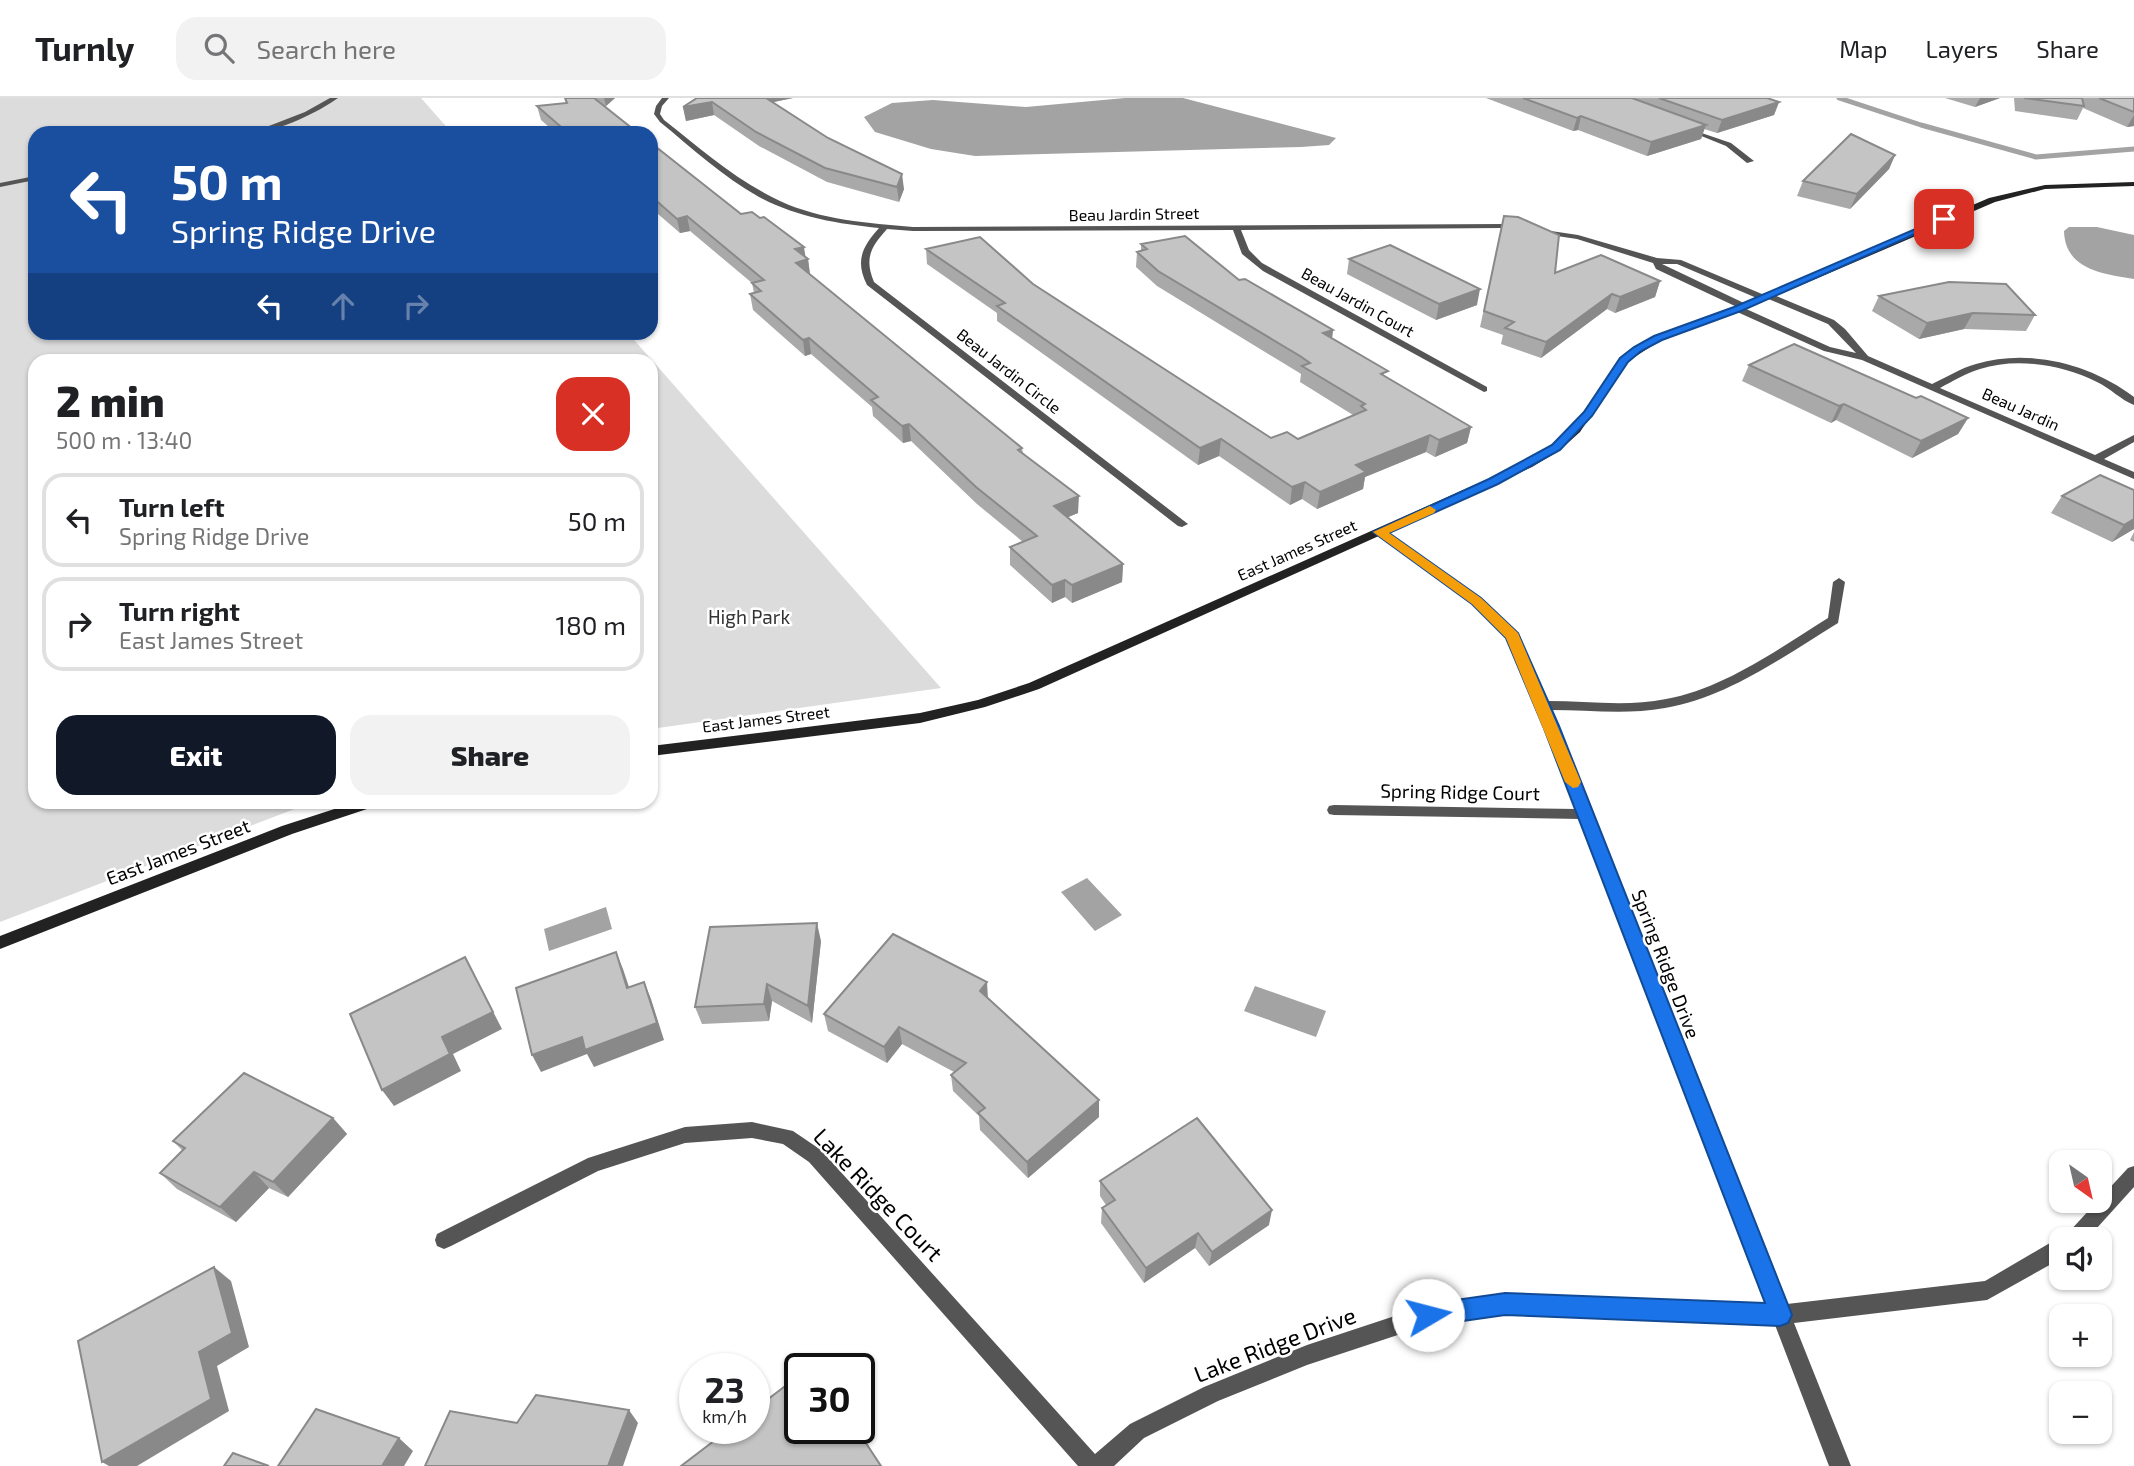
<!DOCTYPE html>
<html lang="en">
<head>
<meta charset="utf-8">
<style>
	body { margin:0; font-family:"Exo 2",sans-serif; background:#f2f2f2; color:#202124; height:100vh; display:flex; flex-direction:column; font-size:26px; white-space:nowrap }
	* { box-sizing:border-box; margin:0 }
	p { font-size:23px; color:#757577 }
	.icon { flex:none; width:38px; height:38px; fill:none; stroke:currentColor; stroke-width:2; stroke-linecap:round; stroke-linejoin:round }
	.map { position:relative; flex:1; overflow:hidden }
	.details { position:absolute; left:28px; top:256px; width:630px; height:455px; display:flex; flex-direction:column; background:#fff; border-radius:21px; box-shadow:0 2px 5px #0004 }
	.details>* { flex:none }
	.top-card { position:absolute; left:28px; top:28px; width:630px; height:214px; border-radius:21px; box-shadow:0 2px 5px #0004; background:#1a4fa0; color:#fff; overflow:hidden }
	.needle { width:46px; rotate:146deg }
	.tools { position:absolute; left:2049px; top:1052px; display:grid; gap:14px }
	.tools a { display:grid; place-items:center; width:63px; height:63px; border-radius:14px; background:#fff; box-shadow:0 2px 5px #0004; font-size:35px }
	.speed { position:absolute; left:679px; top:1255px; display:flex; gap:14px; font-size:35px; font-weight:700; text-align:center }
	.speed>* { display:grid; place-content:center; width:91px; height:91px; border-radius:50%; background:#fff; box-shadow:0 2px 5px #0004; line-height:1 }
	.speed small { font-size:18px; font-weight:400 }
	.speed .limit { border:4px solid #111; border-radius:10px; background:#fff; color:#111 }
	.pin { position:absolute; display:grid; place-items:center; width:60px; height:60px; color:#fff; margin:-30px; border-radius:14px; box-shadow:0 4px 10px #0006 }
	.me { position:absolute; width:77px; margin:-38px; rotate:82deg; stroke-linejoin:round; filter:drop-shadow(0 0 5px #0008) }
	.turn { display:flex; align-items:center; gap:24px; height:147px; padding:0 28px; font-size:32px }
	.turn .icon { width:91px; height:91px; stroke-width:2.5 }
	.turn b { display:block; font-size:49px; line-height:60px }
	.lanes { display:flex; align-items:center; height:66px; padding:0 28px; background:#0003; justify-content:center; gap:35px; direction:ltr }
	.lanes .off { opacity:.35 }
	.round { display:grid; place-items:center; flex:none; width:74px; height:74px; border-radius:21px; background:#f2f2f2 }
	.summary { display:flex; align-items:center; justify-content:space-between; height:119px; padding:0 28px }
	h1 { font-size:42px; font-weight:800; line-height:52px }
	.button { display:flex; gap:14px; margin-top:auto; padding:14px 28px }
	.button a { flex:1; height:80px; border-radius:21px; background:#111827; color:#fff; font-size:28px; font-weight:800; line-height:80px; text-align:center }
	.button a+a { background:#f2f2f2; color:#202124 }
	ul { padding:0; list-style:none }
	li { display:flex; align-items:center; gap:21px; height:94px; margin:0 14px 10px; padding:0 14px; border:4px solid #e0e0e0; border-radius:21px }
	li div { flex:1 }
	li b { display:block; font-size:26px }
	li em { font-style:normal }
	header { display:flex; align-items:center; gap:42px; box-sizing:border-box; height:98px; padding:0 35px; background:#fff; border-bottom:2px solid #e0e0e0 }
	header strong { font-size:33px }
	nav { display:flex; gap:38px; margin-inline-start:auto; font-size:24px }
	.search { width:490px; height:63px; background:#f2f2f2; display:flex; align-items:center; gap:18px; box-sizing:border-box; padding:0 24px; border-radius:21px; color:#757577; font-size:26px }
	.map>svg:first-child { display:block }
	.green { fill:#dcdcdc }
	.water { fill:#a3a3a3 }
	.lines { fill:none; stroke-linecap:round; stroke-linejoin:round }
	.stream { stroke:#a3a3a3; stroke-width:5 }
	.street { fill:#555; fill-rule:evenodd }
	.secondary { fill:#222; fill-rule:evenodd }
	.wall { fill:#a9a9a9 }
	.shaded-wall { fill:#898989 }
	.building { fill:#c4c4c4; stroke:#898989; stroke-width:2 }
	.route { fill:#1a73e8; stroke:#114b97; stroke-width:2 }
	.slow { fill:#f59e0b }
	.labels { text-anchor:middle; stroke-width:5; stroke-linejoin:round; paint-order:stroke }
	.far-street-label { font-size:16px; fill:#000; stroke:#fff }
	.park-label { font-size:19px; fill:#333; stroke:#fff }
	.street-label { font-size:19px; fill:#000; stroke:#fff }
	.near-street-label { font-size:23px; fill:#000; stroke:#fff }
</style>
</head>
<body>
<header>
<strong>Turnly</strong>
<div class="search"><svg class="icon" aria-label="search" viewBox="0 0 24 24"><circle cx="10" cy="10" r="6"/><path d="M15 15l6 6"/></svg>Search here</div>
<nav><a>Map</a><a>Layers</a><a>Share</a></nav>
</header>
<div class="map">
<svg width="2134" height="1368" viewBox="0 0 2134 1368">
	<rect width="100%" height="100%" fill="#fff"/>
	<polygon class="green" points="0,0 421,0 452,35 35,35 35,234 628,235 941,590 651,631 651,262 35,262 35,704 313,704 0,824"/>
	<g class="water">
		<polygon points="1125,0 1183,0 1336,40 1329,47 1301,49 975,58 931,51 875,34 864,19 892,5 933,2 1026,9"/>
		<path d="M 2069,129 L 2097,129 L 2134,137 L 2134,181 C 2102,176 2065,171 2064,133 Z"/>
		<polygon points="1087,780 1122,817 1095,833 1061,794"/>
		<polygon points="606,809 612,831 549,853 544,831"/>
		<polygon points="1255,888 1326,913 1316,939 1244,913"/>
	</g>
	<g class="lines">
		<polyline class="stream" points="1839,0 1921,27 2036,59 2134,51"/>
		<g class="street">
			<path d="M 330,0 L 338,0 C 319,14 275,35 251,35 L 305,14 Z"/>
			<path d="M 662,0 L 669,0 L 662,8 L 660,16 L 664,22 C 701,51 737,83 780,103 C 821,122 868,125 913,129 L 1503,126 L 1578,137 L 1657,160 L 1681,162 L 1762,196 L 1769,195 L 1834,222 L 1845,231 L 1868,258 L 1932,286 C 1947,279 1961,270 1976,266 C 2029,250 2091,266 2134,299 L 2134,307 C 2121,302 2110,290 2097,284 C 2063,267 2017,259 1980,271 C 1966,275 1953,283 1940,290 L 2095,357 L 2134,337 L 2134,344 L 2104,361 L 2134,374 L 2134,381 L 1862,262 L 1824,253 L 1735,213 L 1734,211 L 1737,209 L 1656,171 L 1653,165 L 1577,141 L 1503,130 L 1241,132 L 1249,152 L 1262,165 L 1487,289 L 1487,293 L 1484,294 L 1263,173 L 1242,156 L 1233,132 L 913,133 L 887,131 C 871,149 864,160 874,184 L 1188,426 L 1182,429 L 1178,428 L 867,187 C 855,163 862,149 879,130 C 838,126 796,119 759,99 C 723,79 692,50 660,24 L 654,16 L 656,8 ZM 1662,166 L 1677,166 L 1759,201 L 1766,200 L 1828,226 L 1856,255 L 1830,249 L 1744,210 L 1747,208 L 1746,206 Z"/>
			<polygon points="1684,29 1731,45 1754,63 1747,65 1726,48 1684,31"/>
			<polygon points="35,78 35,82 0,89 0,85"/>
			<path d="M 1380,431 L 1481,500 L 1517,535 L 1548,603 C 1587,603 1627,609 1666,601 C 1725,590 1778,551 1828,520 L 1833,484 L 1839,480 L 1845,484 L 1838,525 C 1784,558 1729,599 1665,610 C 1627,617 1589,612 1551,612 L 1787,1206 L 1985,1183 L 2055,1142 L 2062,1140 L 2065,1141 L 2062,1141 L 2062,1160 L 1987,1202 L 1794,1225 L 1851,1368 L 1829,1368 L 1775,1227 L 1505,1216 L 1428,1227 L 1307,1267 L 1218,1303 L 1144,1340 L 1114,1368 L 1078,1368 L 809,1064 L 783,1046 L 752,1040 L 685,1045 L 598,1073 L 451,1148 L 444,1151 L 437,1148 L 435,1142 L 437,1136 L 588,1060 L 685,1029 L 752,1024 L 793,1033 L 821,1052 L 1095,1356 L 1130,1326 L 1204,1289 L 1307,1247 L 1428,1207 L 1505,1196 L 1767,1207 L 1580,721 L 1334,717 L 1329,716 L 1327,712 L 1329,708 L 1334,707 L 1576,711 L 1529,587 L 1508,540 L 1473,506 L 1376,436 L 1374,434 Z"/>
			<polygon points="2134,1068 2134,1089 2087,1141 2066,1141 2068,1135 2128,1070"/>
		</g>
		<g class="secondary">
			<polygon points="2134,84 2134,88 2045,91 1995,104 1741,213 1661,242 1627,264 1580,334 1560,352 1532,369 1039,591 985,609 920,625 651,658 651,648 920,615 978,602 1029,585 1524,365 1552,348 1572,330 1621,260 1655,238 1735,209 1989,100 2045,87"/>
			<polygon points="356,704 378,704 376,708 292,736 0,851 0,838 282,728"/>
		</g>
	</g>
	<g class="wall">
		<polygon points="565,0 615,0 606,8 604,8 638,35 556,35 541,22 537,8 566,5"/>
		<polygon points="697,0 793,0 773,4 904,91 899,104 827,84 759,48 714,17 686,23 683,9"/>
		<polygon points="1486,0 1767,0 1779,4 1774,17 1717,35 1704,31 1701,41 1647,58 1578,32 1573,33"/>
		<polygon points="1945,0 2000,0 1975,9"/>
		<polygon points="2014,0 2134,0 2134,28 2127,29 2083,10 2077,22 2015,13"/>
		<polygon points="651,45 741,116 808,161 810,176 1022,350 1023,355 1078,415 1068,419 1123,466 1122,484 1072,505 1065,499 1052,505 1010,467 1010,449 1023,444 977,406 911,343 903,345 873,318 872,309 811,256 805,258 753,212 750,196 754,195 752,185 690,133 680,135 651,110"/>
		<polygon points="1895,57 1889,71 1850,111 1797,98 1803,83"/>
		<polygon points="1504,118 1555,175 1660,183 1655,199 1615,215 1607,211 1541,260 1501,246 1503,237 1480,229"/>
		<polygon points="1141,146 1239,182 1333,232 1332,240 1387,279 1471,329 1467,345 1435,359 1426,354 1365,379 1363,391 1317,411 1302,401 1290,407 1219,358 1198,367 997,223 997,215 927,166 926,151 1033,186 1271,340 1298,341 1353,317 1300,284 1301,276 1298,274 1157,188 1136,169 1137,154 1141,153"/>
		<polygon points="1349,161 1477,207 1436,222 1347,176"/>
		<polygon points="1879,198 2035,217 2026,233 1964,231 1919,241 1872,213"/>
		<polygon points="1749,267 1916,300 1968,320 1958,336 1912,360 1836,322 1831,325 1742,283"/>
		<polygon points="2134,392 2134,431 2112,444 2051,415 2062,398"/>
		<polygon points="2134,434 2134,444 2130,442"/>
		<polygon points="821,843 812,925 772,903 769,923 702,926 695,909"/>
		<polygon points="988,901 1099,1019 1028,1080 980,1032 979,1018 953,993 951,977 954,974 902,946 887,965 828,933 824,916"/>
		<polygon points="333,1020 347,1036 288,1099 269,1090 236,1124 177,1091 160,1075 183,1053 173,1043"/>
		<polygon points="1100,1083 1269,1127 1209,1168 1195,1150 1144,1185 1101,1125 1102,1110 1106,1107 1100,1098"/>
	</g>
	<g class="shaded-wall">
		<polygon points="604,0 615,0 606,8"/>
		<polygon points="758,0 793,0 759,7"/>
		<polygon points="1980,0 2000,0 1975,9"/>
		<polygon points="712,4 714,17 686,23 683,9"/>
		<polygon points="1779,4 1774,17 1717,35 1722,22"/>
		<polygon points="2134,17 2134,28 2127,29"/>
		<polygon points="1581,18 1578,32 1573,33 1577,20"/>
		<polygon points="1706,27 1701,41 1647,58 1651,44"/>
		<polygon points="1895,57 1889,71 1850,111 1857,96"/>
		<polygon points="902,76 904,91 899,104 897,89"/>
		<polygon points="687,118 690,133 680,135 677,121"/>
		<polygon points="804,149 806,162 808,161 810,177 799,180 795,151"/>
		<polygon points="1660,183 1655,199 1615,215 1620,199"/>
		<polygon points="1480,191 1477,207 1436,222 1439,206"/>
		<polygon points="1612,196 1607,211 1541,260 1546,244"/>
		<polygon points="1973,215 1964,231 1919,241 1927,225"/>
		<polygon points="1333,232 1331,248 1323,235"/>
		<polygon points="809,240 811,256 805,258 803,242"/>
		<polygon points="1844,306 1836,322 1831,325 1839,308"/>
		<polygon points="1968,320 1958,336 1912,360 1921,343"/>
		<polygon points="909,326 911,343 903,345 902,328"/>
		<polygon points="1471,329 1467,345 1435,359 1439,342"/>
		<polygon points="1430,337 1426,354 1365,379 1363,391 1317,411 1320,394 1356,367"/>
		<polygon points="1221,341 1219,358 1198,367 1200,350"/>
		<polygon points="1305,384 1302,401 1290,407 1292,389"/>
		<polygon points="1079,398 1078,415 1054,425 1054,408"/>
		<polygon points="2134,421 2134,431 2112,444 2124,427"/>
		<polygon points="1123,466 1122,484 1072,505 1072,487"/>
		<polygon points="1065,482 1065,499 1052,505 1052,487"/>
		<polygon points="817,825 821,843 812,925 808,908"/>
		<polygon points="616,854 623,871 635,907 627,890"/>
		<polygon points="465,859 502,931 453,956 461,973 394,1008 382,992"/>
		<polygon points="644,884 651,901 664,942 594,969 587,956 541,974 532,957 582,939"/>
		<polygon points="987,884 988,901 980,893"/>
		<polygon points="767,886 772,903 769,923 764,906"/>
		<polygon points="899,929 902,946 887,965 884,949"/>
		<polygon points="1099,1002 1099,1019 1028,1080 1027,1064"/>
		<polygon points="333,1020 347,1036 288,1099 273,1084"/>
		<polygon points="254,1074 269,1090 236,1124 220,1109"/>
		<polygon points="1272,1112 1269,1127 1209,1168 1212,1154"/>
		<polygon points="1198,1135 1195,1150 1144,1185 1146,1170"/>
		<polygon points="214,1169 231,1183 249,1249 217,1268 229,1313 137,1368 109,1368 102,1364 199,1254"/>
		<polygon points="629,1312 638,1325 623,1368 608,1368"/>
		<polygon points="399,1340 413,1353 404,1368 382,1368"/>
	</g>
	<g class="building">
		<polygon points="565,0 594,0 638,35 568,35 537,8 567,5"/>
		<polygon points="697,0 766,0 828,40 902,76 897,89 825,70 756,34 712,4 683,9"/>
		<polygon points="1523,0 1632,0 1706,27 1651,44 1581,18 1577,20"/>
		<polygon points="1659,0 1767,0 1779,4 1722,22"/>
		<polygon points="2024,0 2082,0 2084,8"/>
		<polygon points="2099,0 2134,0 2134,14"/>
		<polygon points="1851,36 1895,57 1857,96 1803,83"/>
		<polygon points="651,45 741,116 752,114 760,120 764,119 804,149 795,151 808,161 796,165 1022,350 1018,352 1079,398 1054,408 1123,466 1072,487 1065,482 1052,487 1010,449 1037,438 976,389 909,326 902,328 871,302 878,299 809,240 803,242 750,196 761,193 752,185 764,182 687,118 677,121 651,98"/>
		<polygon points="1504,118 1518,119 1559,137 1555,175 1601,157 1660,183 1620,199 1612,196 1546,244 1505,230 1514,224 1484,213"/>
		<polygon points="1185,138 1239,182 1245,181 1333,232 1323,235 1388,273 1381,276 1471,329 1439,342 1430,337 1356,367 1366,374 1320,394 1305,384 1292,389 1221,341 1200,350 997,208 1005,205 926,151 980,139 1033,186 1271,340 1287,334 1298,341 1366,312 1361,308 1365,306 1302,268 1310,265 1300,258 1158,173 1137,154 1147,151 1141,146"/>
		<polygon points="1390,147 1480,191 1439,206 1349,161"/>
		<polygon points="1949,184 2006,186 2035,217 1973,215 1927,225 1879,198"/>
		<polygon points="1794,246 1916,300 1921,298 1968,320 1921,343 1844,306 1839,308 1749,267"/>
		<polygon points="2100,377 2134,392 2134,421 2124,427 2062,398"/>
		<polygon points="817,825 808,908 767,886 764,906 695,909 710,829"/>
		<polygon points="893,836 987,884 980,893 1099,1002 1027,1064 978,1015 985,1010 951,977 966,965 899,929 884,949 824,916"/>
		<polygon points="616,854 627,890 644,884 657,925 585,952 582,939 532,957 516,890"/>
		<polygon points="465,859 493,914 442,939 450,956 382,992 350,916"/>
		<polygon points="244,975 333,1020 273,1084 254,1074 220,1109 160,1075 185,1050 173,1043"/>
		<polygon points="1197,1020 1272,1112 1212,1154 1198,1135 1146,1170 1102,1110 1115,1102 1100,1083"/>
		<polygon points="214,1169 232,1235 199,1254 211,1301 102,1364 78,1243"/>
		<polygon points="797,1279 800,1282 800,1330 856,1330 881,1368 681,1368 731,1330 754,1330 754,1312"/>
		<polygon points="536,1297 629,1312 608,1368 425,1368 450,1313 517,1325"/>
		<polygon points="316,1311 399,1340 382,1368 278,1368"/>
		<polygon points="233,1355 269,1368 224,1368"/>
	</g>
	<polygon class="route" points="1941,120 1949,121 1741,213 1662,242 1641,253 1628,264 1592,318 1560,352 1498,386 1389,435 1481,500 1518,535 1559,628 1792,1217 1788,1225 1780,1228 1505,1217 1428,1228 1420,1225 1417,1217 1420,1209 1428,1206 1505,1195 1765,1205 1543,628 1506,540 1472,506 1373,434 1489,381 1552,347 1584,314 1620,260 1634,249 1654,238 1734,209"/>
	<polygon class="slow" points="1430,408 1436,412 1434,415 1389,435 1481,500 1518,535 1581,684 1578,689 1573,690 1565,684 1506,540 1472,506 1373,434"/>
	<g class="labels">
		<g class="far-street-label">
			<text transform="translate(1134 116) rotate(-1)" y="6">Beau Jardin Street</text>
			<text transform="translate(1358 204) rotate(29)" y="6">Beau Jardin Court</text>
			<text transform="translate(1009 273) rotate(38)" y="6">Beau Jardin Circle</text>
			<text transform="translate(2021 311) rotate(24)" y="6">Beau Jardin</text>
			<text transform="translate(1297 452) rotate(-24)" y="6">East James Street</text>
			<text transform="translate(766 621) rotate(-7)" y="6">East James Street</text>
		</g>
		<g class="park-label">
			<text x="749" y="526">High Park</text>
		</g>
		<g class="street-label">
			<text transform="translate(1460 694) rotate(1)" y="7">Spring Ridge Court</text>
			<text transform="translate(178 754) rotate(-21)" y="7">East James Street</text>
			<text transform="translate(1666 866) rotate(69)" y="7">Spring Ridge Drive</text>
		</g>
		<g class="near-street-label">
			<text transform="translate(878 1097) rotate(46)" y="8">Lake Ridge Court</text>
			<text transform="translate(1275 1247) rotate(-21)" y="8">Lake Ridge Drive</text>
		</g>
	</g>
</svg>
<div class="tools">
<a><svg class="needle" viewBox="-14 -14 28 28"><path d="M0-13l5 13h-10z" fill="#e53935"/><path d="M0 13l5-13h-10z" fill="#757577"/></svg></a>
<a><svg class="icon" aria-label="sound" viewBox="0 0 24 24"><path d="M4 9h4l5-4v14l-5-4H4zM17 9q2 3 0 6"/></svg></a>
<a>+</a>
<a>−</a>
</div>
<div class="speed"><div>23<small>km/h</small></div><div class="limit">30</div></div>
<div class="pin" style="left:1944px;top:121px;background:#d93025"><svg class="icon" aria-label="arrive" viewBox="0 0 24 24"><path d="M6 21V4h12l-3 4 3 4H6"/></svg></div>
<svg class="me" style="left:1428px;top:1217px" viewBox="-20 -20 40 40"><circle r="19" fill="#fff"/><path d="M0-13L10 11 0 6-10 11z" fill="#1a73e8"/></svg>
<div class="top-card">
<div class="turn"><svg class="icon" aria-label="left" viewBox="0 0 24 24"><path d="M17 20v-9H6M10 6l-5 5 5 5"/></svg><div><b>50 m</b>Spring Ridge Drive</div></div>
<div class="lanes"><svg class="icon" aria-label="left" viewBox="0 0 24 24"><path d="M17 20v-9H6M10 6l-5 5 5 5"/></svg><svg class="icon off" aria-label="ahead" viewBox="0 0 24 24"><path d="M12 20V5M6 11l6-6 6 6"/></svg><svg class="icon off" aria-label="right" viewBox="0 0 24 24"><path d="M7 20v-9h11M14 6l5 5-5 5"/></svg></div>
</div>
<section class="details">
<div class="summary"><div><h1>2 min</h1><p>500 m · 13:40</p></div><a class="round" style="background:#d93025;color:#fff"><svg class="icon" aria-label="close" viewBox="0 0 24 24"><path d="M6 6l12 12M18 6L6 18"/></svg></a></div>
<ul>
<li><svg class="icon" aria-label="left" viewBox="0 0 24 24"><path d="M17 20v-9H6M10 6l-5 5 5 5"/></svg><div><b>Turn left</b><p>Spring Ridge Drive</p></div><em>50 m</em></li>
<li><svg class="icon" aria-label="right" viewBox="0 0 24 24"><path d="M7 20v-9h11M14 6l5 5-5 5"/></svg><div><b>Turn right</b><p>East James Street</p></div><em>180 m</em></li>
</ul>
<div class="button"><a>Exit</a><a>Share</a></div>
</section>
</div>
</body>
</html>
